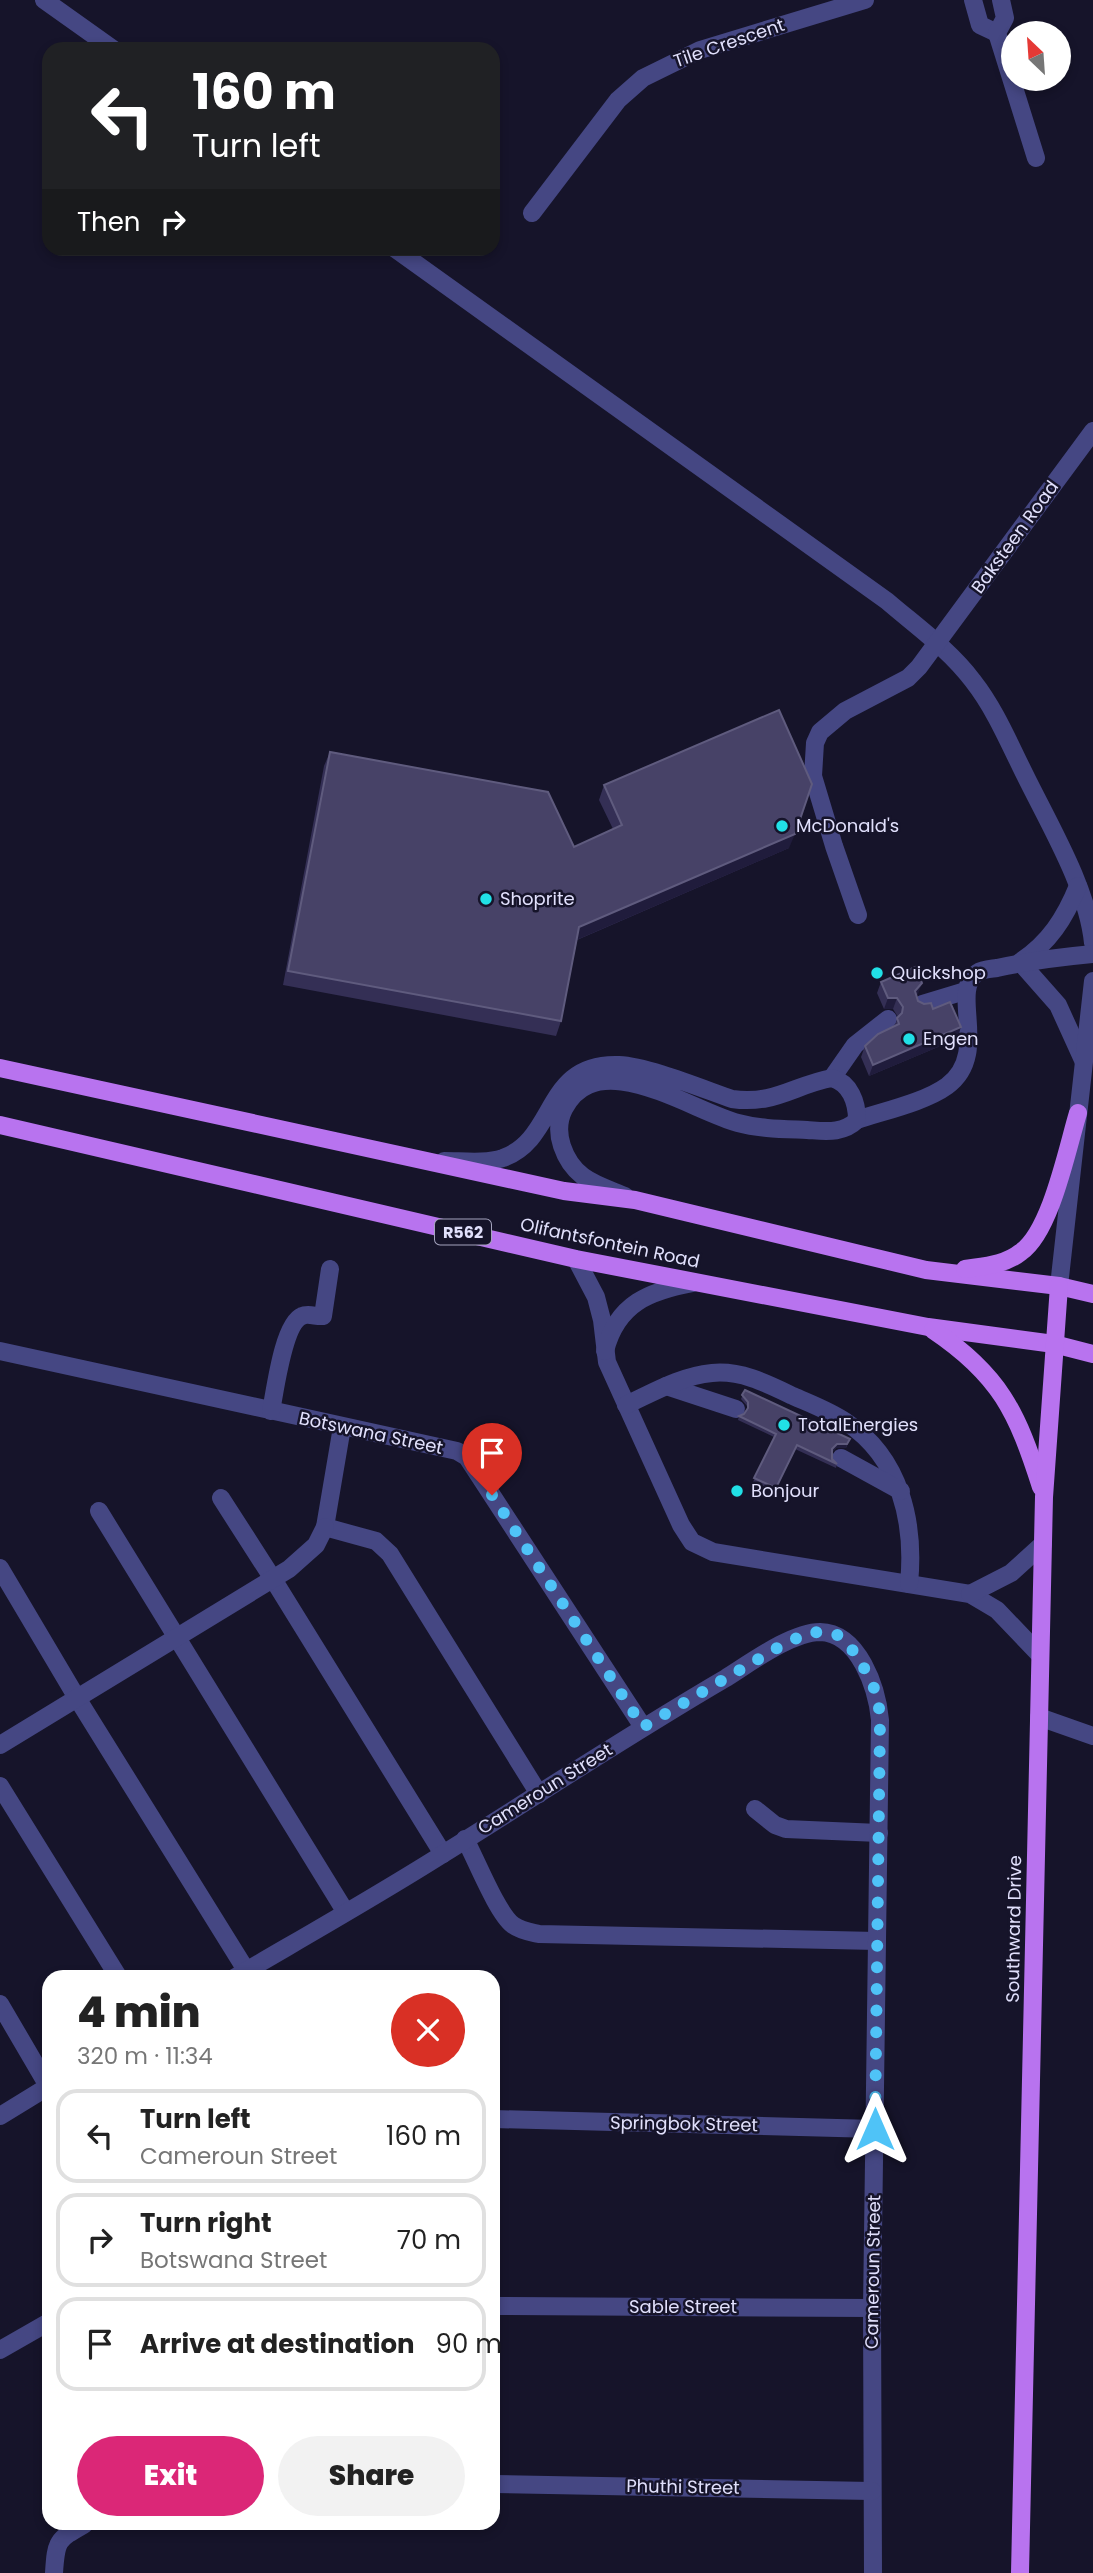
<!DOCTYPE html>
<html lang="en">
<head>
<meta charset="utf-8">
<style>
	body { margin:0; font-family:Poppins,sans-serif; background:#f2f2f2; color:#222; height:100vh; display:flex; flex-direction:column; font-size:26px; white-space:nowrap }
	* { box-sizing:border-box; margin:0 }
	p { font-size:23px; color:#767676 }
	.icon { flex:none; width:38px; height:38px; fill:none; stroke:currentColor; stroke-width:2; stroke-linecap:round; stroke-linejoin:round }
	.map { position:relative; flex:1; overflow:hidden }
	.sheet { position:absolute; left:42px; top:1970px; width:458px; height:560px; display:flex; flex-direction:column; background:#fff; border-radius:21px; box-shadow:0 4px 10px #0003 }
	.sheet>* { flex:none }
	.guide { position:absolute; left:42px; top:42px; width:458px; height:214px; border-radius:21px; box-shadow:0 4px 10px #0003; background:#202124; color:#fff; overflow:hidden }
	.needle { width:46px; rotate:335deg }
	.buttons { position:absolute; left:1001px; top:21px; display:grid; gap:14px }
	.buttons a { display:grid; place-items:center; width:70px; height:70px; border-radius:50%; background:#fff; box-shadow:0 4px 10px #0003; font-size:35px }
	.pin { position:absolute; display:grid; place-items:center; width:60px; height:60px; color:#fff; margin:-72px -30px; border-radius:50% 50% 50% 0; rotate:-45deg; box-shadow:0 0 7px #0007 }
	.pin .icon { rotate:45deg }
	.me { position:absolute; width:77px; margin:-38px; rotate:0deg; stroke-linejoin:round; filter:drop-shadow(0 0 5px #0008) }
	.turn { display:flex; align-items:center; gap:24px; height:147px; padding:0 35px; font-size:32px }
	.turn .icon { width:91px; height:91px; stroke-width:2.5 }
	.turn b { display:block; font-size:49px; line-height:60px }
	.then { display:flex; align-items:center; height:66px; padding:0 35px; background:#0003; gap:14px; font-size:26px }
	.round { display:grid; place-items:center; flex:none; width:74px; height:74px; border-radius:37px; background:#f2f2f2 }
	.head { display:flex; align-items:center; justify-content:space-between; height:119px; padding:0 35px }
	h1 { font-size:42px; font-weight:800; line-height:52px }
	.primary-button { display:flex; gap:14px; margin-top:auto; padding:14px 35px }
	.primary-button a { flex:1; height:80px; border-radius:42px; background:#db2777; color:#fff; font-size:28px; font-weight:800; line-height:80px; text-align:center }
	.primary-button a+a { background:#f2f2f2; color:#222 }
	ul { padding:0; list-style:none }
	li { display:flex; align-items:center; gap:21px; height:94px; margin:0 14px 10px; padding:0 21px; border:4px solid #e0e0e0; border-radius:21px }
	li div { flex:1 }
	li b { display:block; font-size:26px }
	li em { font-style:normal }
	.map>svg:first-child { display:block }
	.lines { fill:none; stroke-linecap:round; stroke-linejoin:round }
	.minor { stroke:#454783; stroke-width:18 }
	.major { stroke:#b873ef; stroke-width:18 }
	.wall { fill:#342f55 }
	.shaded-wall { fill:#201c3c }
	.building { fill:#474267; stroke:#5f5b7e; stroke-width:2 }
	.route { stroke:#4fc3f7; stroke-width:12; stroke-dasharray:0 21.6 }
	.poi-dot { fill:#21e0e6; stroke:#16142a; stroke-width:2.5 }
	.labels { text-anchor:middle; stroke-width:5; stroke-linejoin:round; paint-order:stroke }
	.shield { fill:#16142a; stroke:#a4a3bd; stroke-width:2 }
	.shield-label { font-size:16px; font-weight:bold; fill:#e1e0fc }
	.street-label { font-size:18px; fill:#e1e0fc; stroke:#16142a }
	.poi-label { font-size:18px; fill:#e1e0fc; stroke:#16142a; text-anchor:start }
</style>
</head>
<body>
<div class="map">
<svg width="1093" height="2573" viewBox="0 0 1093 2573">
	<rect width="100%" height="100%" fill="#16142a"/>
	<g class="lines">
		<g class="minor">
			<polyline points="44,0 113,49"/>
			<polyline points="973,0 980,25 997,33"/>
			<polyline points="1001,0 1005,18 997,33 1036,158"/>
			<polyline points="532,213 618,100 643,78 700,50 865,0"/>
			<path d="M 394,248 L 887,601 C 916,626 950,650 973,681 C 995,709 1009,743 1025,775 C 1049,824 1088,889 1093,943"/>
			<path d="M 1078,886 C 1065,918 1049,943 1020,962 L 1058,1005 L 1083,1060"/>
			<polyline points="858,915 834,846 813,776 815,743 820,732 845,711 908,678 919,667 1093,431"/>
			<polyline points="922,1004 965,991"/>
			<polyline points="832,1078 855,1045 888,1019"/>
			<path d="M 857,1120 C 884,1111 925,1102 947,1086 C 991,1054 949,991 977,973 C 983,969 990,969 997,968 C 1029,961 1061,957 1093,954"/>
			<path d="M 444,1161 C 463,1161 485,1164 503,1158 C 558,1138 543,1062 619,1065 C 647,1066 703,1089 732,1099 C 775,1105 794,1085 832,1078 C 850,1083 857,1102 857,1120 C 843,1134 825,1131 807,1130 C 784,1129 760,1129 738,1123 C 690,1110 597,1044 564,1109 C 558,1121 558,1134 562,1146 C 573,1179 596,1184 625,1196"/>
			<polyline points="576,1259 596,1297 602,1320 607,1362 681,1525 692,1542 713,1552 970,1594 997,1610 1040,1655"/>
			<polyline points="1059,1286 1093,981"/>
			<polyline points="0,1351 457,1451 467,1457 643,1727"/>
			<path d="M 605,1351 C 617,1303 650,1291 693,1283"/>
			<polyline points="666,1386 736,1409"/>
			<path d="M 626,1405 C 654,1392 681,1376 712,1373 C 741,1370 768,1384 793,1396 C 811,1404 830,1411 846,1422 C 901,1458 915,1523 909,1584"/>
			<path d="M 271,1411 C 275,1392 283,1324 302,1316 C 308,1313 317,1317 323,1316 L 330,1269"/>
			<polyline points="342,1427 325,1527 376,1541 390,1554 539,1794"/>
			<polyline points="841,1458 901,1491"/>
			<polyline points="221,1498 273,1579 443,1854"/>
			<polyline points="99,1511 345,1911"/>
			<polyline points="0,1568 77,1698 246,1970"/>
			<polyline points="970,1594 1011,1573 1043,1544"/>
			<polyline points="1039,1717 1093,1736"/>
			<polyline points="0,1745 289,1569 316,1545 325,1527"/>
			<polyline points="0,1786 119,1978"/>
			<polyline points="755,1809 775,1825 786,1829 879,1833"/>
			<path d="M 465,1839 C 476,1859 497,1913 513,1925 C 521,1931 530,1932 539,1934 L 877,1941"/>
			<path d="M 234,1978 C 304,1937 375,1897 443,1854 C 538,1795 630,1734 726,1678 C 750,1663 792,1632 820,1632 C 859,1633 877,1688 880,1720 L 872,2308 L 873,2573"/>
			<polyline points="0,2004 48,2086"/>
			<polyline points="0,2116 49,2086"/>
			<polyline points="494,2119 875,2129"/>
			<polyline points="494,2306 872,2308"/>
			<polyline points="0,2350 49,2322"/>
			<polyline points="494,2484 872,2491"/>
			<path d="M 54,2573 C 56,2540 57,2540 85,2524"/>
		</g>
		<g class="major">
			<polyline points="0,1068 564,1191 635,1200 926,1270 1059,1286 1093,1294"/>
			<polyline points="0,1125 576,1259 928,1327 1054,1344 1093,1354"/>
			<path d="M 965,1269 C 984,1266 1005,1265 1021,1252 C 1051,1231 1067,1149 1078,1113"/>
			<path d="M 933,1330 C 1000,1375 1017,1412 1041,1487"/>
			<polyline points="1020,2573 1044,1497 1059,1286"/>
		</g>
	</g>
	<g class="wall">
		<polygon points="330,752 574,847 613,829 599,800 604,785 789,848 577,940 561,1021 556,1036 283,985 324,766"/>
		<polygon points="881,982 922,983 916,995 918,1001 933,1009 957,1039 869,1076 861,1057 865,1046 894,1027 898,1017 893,1009 884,1009 877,993"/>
		<polygon points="745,1390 850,1439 846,1448 836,1448 832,1452 832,1459 837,1464 836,1468 795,1449 775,1492 753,1482 774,1437 738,1420 739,1416 744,1414 747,1410 747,1406 741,1399"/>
	</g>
	<g class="shaded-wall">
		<polygon points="795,834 789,848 574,941 579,927"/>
		<polygon points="922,983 918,994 911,1002 915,991"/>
		<polygon points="888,998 897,998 893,1009 884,1009"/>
		<polygon points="961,1027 957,1039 869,1076 873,1065"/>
		<polygon points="837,1444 847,1444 846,1448 836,1448 831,1453 832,1449"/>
	</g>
	<g class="building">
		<polygon points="779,710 812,784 795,834 579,927 561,1021 288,971 330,752 548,792 574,847 622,825 604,785"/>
		<polygon points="915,967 922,983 915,991 918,1001 924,1004 931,1003 933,1009 950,1002 961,1027 873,1065 865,1046 878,1034 899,1024 897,1018 902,1013 903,1007 897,998 888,998 881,982"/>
		<polygon points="745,1390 850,1439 847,1444 837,1444 832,1449 832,1459 837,1464 797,1445 776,1488 754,1478 776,1434 739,1416 744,1414 748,1408 748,1402 742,1395"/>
	</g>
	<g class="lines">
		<polyline class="route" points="492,1495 643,1727 777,1648 807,1633 821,1632 836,1634 847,1643 860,1660 878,1696 880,1720 875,2129"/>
	</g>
	<g class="poi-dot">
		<circle cx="782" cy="826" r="7"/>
		<circle cx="486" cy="899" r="7"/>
		<circle cx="877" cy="973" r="7"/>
		<circle cx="909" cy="1039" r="7"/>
		<circle cx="784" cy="1425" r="7"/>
		<circle cx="737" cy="1491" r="7"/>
	</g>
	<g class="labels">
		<rect class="shield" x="435" y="1219.5" width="56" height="25" rx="5"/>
		<g class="shield-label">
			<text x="463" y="1238">R562</text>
		</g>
		<g class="street-label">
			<text transform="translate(729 43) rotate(-19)" y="6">Tile Crescent</text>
			<text transform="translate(1015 537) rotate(-54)" y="6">Baksteen Road</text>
			<text transform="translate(610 1243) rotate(12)" y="6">Olifantsfontein Road</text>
			<text transform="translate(371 1433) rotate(12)" y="6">Botswana Street</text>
			<text transform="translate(545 1789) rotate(-32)" y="6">Cameroun Street</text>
			<text transform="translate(1014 1929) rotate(-89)" y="6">Southward Drive</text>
			<text transform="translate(684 2124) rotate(1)" y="6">Springbok Street</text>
			<text transform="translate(873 2272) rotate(-89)" y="6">Cameroun Street</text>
			<text x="683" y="2313">Sable Street</text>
			<text transform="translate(683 2487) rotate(1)" y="6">Phuthi Street</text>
		</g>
		<g class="poi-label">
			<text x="796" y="832">McDonald's</text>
			<text x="500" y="905">Shoprite</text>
			<text x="891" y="979">Quickshop</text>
			<text x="923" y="1045">Engen</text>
			<text x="798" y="1431">TotalEnergies</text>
			<text x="751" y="1497">Bonjour</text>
		</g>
	</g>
</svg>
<div class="buttons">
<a><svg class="needle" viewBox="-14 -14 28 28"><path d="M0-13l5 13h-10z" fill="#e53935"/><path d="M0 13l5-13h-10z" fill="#767676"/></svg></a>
</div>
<div class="pin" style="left:492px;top:1495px;background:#d93025"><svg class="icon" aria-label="arrive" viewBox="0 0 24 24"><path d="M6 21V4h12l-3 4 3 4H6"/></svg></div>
<svg class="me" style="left:875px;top:2129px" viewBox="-20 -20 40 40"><path d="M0-17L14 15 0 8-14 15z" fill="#4fc3f7" stroke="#fff" stroke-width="4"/></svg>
<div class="guide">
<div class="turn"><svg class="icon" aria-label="left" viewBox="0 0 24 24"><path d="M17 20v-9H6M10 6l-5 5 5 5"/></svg><div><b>160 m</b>Turn left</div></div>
<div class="then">Then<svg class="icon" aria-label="right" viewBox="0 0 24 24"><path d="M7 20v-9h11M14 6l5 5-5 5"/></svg></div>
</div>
<section class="sheet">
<div class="head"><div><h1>4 min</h1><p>320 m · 11:34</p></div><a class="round" style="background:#d93025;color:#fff"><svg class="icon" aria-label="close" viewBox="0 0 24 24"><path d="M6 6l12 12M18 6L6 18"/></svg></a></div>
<ul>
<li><svg class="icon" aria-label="left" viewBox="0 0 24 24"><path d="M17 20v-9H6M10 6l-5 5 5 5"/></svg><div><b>Turn left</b><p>Cameroun Street</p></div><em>160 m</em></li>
<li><svg class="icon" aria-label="right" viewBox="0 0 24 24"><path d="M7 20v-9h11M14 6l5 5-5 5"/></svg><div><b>Turn right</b><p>Botswana Street</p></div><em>70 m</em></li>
<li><svg class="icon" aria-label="arrive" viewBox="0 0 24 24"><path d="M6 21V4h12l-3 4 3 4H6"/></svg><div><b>Arrive at destination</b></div><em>90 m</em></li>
</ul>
<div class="primary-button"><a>Exit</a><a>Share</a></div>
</section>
</div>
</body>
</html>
